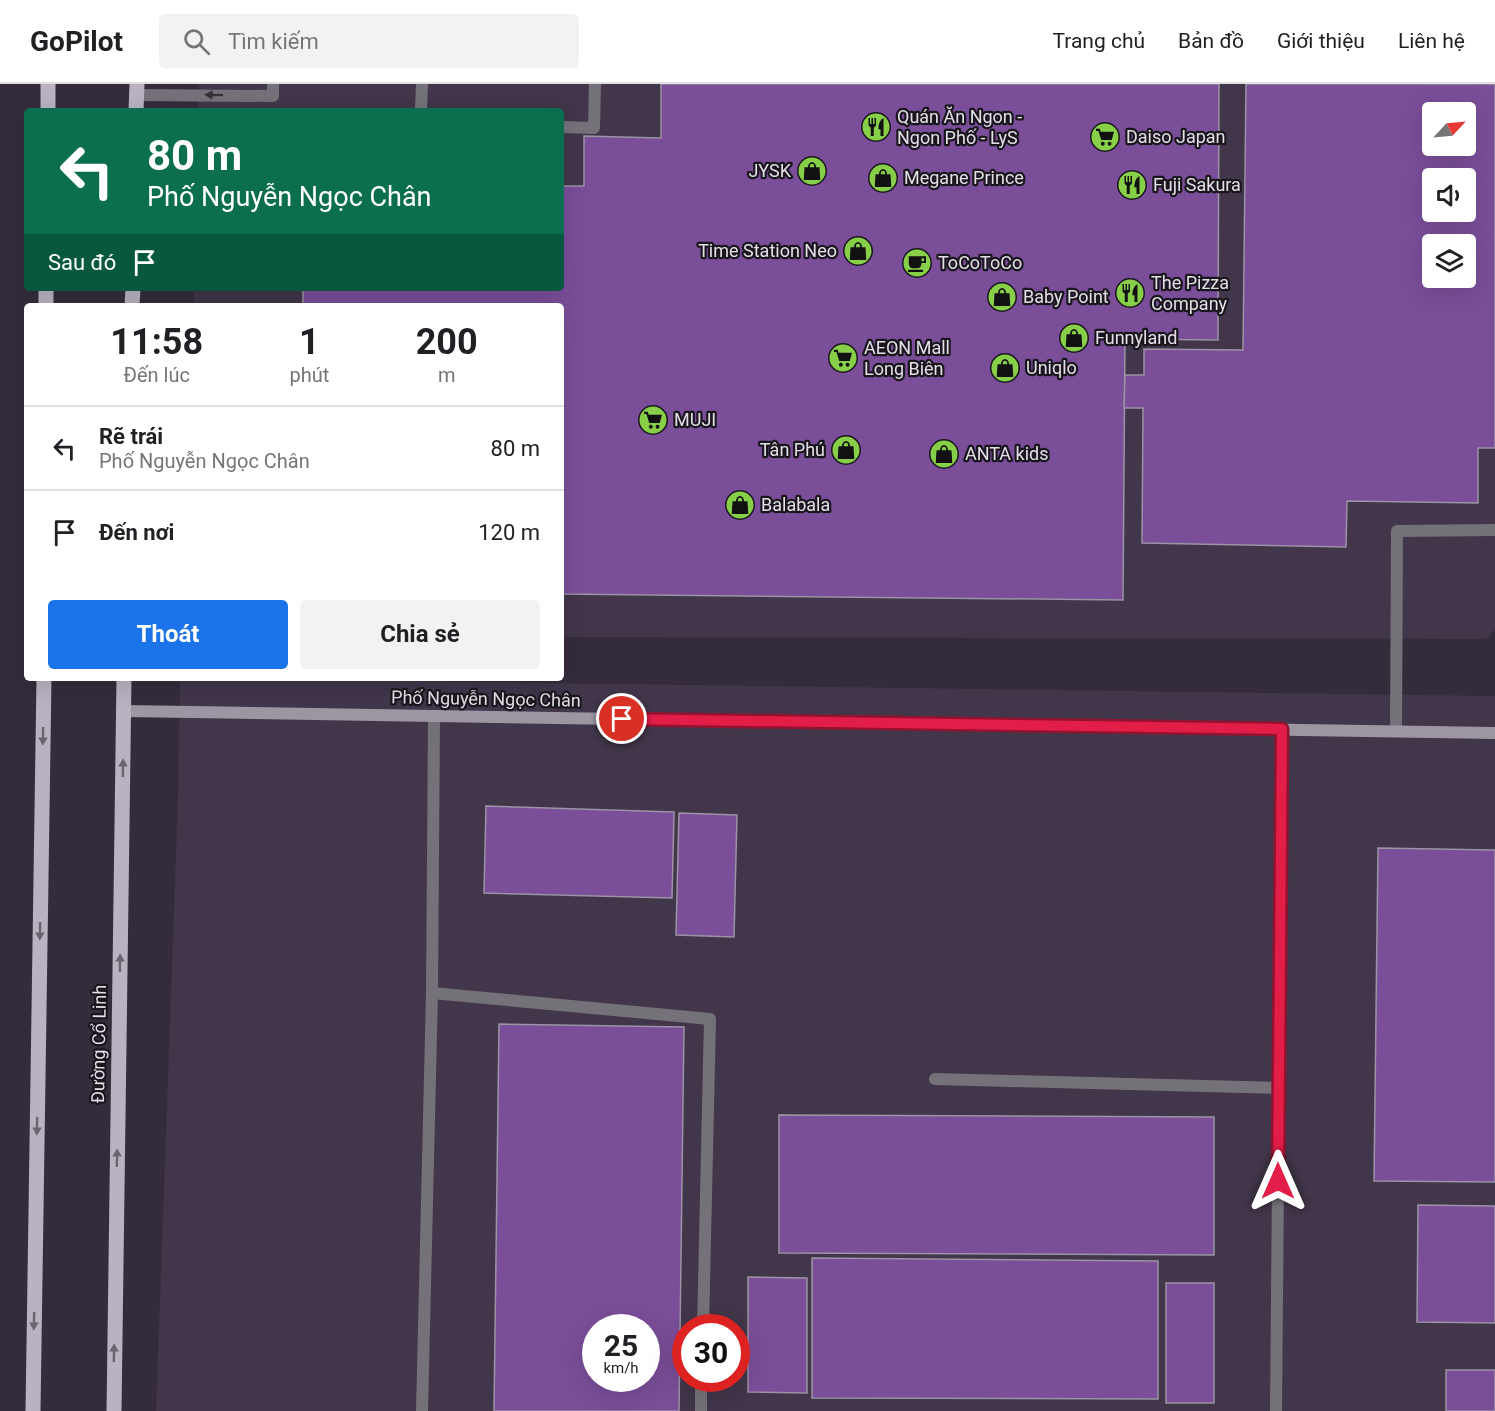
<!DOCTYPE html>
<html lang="vi">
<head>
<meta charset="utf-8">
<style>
	body { margin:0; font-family:Roboto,sans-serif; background:#f2f2f2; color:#202124; height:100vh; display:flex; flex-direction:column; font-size:22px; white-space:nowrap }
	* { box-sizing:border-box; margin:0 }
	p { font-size:20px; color:#757577 }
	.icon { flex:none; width:33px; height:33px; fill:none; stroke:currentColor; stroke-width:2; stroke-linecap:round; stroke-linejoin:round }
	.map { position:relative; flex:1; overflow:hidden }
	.side { position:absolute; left:24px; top:219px; width:540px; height:378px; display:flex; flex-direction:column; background:#fff; border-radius:6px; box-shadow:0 6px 24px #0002 }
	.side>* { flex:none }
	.banner { position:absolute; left:24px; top:24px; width:540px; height:183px; border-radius:6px; box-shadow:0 6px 24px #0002; background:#0b6e4f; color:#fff; overflow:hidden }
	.needle { width:39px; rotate:64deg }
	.controls { position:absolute; left:1422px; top:18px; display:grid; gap:12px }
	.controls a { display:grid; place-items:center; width:54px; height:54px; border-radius:6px; background:#fff; box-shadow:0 6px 24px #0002; font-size:30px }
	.speed { position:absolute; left:582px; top:1230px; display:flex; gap:12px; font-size:30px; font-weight:700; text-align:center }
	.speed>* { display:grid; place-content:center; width:78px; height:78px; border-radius:50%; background:#fff; box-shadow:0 6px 24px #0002; line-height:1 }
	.speed small { font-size:15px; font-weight:400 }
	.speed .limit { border:9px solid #d22; background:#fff; color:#111 }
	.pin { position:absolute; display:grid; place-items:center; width:51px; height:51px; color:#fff; margin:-26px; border:3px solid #fff; border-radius:50%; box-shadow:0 2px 6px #0007 }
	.me { position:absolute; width:66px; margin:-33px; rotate:0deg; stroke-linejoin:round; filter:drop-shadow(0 0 4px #0008) }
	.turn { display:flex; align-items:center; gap:21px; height:126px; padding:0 24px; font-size:27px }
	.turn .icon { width:78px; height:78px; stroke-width:2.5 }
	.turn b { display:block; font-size:42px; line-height:51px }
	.then { display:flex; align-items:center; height:57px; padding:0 24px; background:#0003; gap:12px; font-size:22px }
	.eta { display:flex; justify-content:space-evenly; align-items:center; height:102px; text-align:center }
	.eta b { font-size:36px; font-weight:700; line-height:42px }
	.button { display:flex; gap:12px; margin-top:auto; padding:12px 24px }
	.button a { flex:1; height:69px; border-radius:6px; background:#1a73e8; color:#fff; font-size:24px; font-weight:700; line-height:69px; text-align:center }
	.button a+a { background:#f2f2f2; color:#202124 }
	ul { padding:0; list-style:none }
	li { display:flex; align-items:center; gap:18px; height:84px; padding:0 24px; border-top:2px solid #e0e0e0 }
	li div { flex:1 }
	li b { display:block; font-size:22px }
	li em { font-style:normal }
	header { display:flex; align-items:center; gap:36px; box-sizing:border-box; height:84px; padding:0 30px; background:#fff; border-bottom:2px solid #e0e0e0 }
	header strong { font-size:28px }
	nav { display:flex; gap:33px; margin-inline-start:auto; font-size:21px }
	.search { width:420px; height:54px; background:#f2f2f2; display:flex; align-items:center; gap:15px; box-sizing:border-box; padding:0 21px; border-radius:6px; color:#757577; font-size:22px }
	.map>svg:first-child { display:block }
	.built { fill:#41364a; fill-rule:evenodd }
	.building { fill:#7a4e99; stroke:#9c93a4; stroke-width:1.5; fill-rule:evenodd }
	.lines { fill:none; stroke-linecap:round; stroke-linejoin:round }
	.lane { stroke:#757179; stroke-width:12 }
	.street { stroke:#757179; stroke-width:12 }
	.secondary { stroke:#9c96a2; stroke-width:12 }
	.primary { stroke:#bab2c1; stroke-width:15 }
	.oneway { fill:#353139 }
	.oneway2 { fill:#6a646f }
	.route-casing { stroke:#92132f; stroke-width:15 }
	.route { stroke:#e11d48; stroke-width:10 }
	.labels { text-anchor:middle; stroke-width:4.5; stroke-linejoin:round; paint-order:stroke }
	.poi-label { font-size:18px; fill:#e3dee7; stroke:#1a161d; text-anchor:start }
	.street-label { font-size:18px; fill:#e3dee7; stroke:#1a161d }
</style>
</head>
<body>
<header>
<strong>GoPilot</strong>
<div class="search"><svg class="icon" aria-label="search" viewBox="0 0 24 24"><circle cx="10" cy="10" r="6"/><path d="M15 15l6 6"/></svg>Tìm kiếm</div>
<nav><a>Trang chủ</a><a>Bản đồ</a><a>Giới thiệu</a><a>Liên hệ</a></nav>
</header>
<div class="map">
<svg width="1495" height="1327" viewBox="0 0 1495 1327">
	<rect width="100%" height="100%" fill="#342c3b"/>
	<g class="built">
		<path d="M 199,0 L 1495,0 L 1495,546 L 1486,555 L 561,553 L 561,222 L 194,222 L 194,204 L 561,204 L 561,27 L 198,27 ZM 1432,28 L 1466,28 L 1466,62 L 1432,62 ZM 1432,94 L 1466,94 L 1466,128 L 1432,128 ZM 1432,160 L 1466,160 L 1466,194 L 1432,194 Z"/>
		<path d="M 180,594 L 1495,612 L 1495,1327 L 156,1327 L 178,716 ZM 596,1244 L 646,1244 L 646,1294 L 596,1294 ZM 686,1244 L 736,1244 L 736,1294 L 686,1294 Z"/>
	</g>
	<g class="building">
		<polygon points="661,0 1219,0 1218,256 1125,255 1123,516 561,510 561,222 303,222 303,204 561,204 561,102 584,102 584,52 661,54"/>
		<path d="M 1246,0 L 1495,0 L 1495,364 L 1478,364 L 1478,419 L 1347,417 L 1346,463 L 1142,459 L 1143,324 L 1124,324 L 1125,291 L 1144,291 L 1144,265 L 1243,266 ZM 1432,28 L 1466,28 L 1466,62 L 1432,62 ZM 1432,94 L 1466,94 L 1466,128 L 1432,128 ZM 1432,160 L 1466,160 L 1466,194 L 1432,194 Z"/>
		<polygon points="486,722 674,728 672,814 484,809"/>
		<polygon points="679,729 737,731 734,853 676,851"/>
		<polygon points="1378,764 1495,766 1495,1098 1374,1097"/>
		<path d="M 499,940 L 684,943 L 679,1327 L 494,1327 ZM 596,1244 L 646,1244 L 646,1294 L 596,1294 Z"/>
		<polygon points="779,1031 1214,1033 1214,1171 779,1169"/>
		<polygon points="1418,1121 1495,1122 1495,1239 1417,1238"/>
		<polygon points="812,1174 1158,1177 1158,1315 812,1314"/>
		<polygon points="748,1193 807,1194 807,1309 748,1308"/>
		<rect x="1166" y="1199" width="48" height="120"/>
		<rect x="1446" y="1286" width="49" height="41"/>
	</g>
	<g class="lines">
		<g class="lane">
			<polyline points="136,11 273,12 273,0"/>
			<polyline points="421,27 422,0"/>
			<polyline points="561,43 594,44 595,0"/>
			<polyline points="1396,647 1397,447 1495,446"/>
			<polyline points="432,909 710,935 703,1244"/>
			<polyline points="935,995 1279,1004"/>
			<polyline points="422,1327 432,909 434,632"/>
			<polyline points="701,1327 701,1294"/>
		</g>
		<polyline class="street" points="1276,1327 1282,645"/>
		<polyline class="secondary" points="124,627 1495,649"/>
		<g class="primary">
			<polyline points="48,27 48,0"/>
			<polyline points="136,27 137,0"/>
			<polyline points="46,222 46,204"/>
			<polyline points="132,222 133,204"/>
			<polyline points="33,1327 44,594"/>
			<polyline points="114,1327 124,594"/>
		</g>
	</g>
	<defs><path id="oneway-solid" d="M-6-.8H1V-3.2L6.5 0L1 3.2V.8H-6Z" transform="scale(1.5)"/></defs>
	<use class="oneway" href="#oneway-solid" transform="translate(214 11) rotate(-179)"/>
	<g class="oneway2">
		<use href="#oneway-solid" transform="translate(43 652) rotate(91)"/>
		<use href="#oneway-solid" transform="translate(123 684) rotate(-89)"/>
		<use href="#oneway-solid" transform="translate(40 847) rotate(91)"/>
		<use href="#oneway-solid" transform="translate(120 879) rotate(-89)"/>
		<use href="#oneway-solid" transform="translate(37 1042) rotate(91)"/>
		<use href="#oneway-solid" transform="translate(117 1074) rotate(-89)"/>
		<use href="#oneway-solid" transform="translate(34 1237) rotate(91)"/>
		<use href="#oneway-solid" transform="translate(114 1269) rotate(-89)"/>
	</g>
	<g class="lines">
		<g class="route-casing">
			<polyline id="route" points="622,635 1282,645 1278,1097"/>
		</g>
		<use href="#route" class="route"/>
	</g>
	<defs>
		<g id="restaurant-disc" transform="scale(1.5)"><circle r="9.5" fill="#88cf49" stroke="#1a161d"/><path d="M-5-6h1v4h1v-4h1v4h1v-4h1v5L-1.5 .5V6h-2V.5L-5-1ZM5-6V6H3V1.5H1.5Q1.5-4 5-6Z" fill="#111"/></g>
		<g id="supermarket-disc" transform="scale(1.5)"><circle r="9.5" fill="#88cf49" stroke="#1a161d"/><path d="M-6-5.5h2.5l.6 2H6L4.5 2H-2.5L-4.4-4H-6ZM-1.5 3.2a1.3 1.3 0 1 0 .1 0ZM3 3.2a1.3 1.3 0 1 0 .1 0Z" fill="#111"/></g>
		<g id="shop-disc" transform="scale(1.5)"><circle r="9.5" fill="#88cf49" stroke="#1a161d"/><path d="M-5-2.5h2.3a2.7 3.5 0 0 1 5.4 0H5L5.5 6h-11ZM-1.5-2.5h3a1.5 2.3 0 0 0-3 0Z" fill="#111"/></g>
		<g id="cafe-disc" transform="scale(1.5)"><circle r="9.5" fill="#88cf49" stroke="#1a161d"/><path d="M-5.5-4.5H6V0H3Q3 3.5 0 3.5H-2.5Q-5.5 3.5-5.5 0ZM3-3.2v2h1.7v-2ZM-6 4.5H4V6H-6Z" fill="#111"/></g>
	</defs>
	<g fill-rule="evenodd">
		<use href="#restaurant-disc" x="876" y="43"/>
		<use href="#supermarket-disc" x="1105" y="53"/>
		<use href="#shop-disc" x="812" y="87"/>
		<use href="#shop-disc" x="883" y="94"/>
		<use href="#restaurant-disc" x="1132" y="101"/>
		<use href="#shop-disc" x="858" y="167"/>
		<use href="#cafe-disc" x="917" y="179"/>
		<use href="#restaurant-disc" x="1130" y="209"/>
		<use href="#shop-disc" x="1002" y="213"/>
		<use href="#shop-disc" x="1074" y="254"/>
		<use href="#supermarket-disc" x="843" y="274"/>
		<use href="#shop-disc" x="1005" y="284"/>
		<use href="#supermarket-disc" x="653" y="336"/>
		<use href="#shop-disc" x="846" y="366"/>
		<use href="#shop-disc" x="944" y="370"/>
		<use href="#shop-disc" x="740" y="421"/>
	</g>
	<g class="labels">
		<g class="poi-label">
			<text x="897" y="39">Quán Ăn Ngon -<tspan x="897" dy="21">Ngon Phố - LyS</tspan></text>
			<text x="1126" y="59">Daiso Japan</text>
			<text x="791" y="93" text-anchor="end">JYSK</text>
			<text x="904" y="100">Megane Prince</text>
			<text x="1153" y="107">Fuji Sakura</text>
			<text x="837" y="173" text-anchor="end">Time Station Neo</text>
			<text x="938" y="185">ToCoToCo</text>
			<text x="1151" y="205">The Pizza<tspan x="1151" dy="21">Company</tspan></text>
			<text x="1023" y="219">Baby Point</text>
			<text x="1095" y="260">Funnyland</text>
			<text x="864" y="270">AEON Mall<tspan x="864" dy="21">Long Biên</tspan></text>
			<text x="1026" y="290">Uniqlo</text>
			<text x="674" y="342">MUJI</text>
			<text x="825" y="372" text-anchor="end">Tân Phú</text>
			<text x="965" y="376">ANTA kids</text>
			<text x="761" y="427">Balabala</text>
		</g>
		<g class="street-label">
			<text transform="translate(486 615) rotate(1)" y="6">Phố Nguyễn Ngọc Chân</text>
			<text transform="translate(99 960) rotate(-89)" y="6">Đường Cổ Linh</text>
		</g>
	</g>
</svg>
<div class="controls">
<a><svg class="needle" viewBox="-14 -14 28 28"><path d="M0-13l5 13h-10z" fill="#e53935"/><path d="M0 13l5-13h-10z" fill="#757577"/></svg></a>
<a><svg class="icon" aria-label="sound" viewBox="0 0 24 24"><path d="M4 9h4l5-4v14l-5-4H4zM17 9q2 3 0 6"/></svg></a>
<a><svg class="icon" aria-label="layers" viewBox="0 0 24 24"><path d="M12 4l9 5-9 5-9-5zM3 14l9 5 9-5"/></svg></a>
</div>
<div class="speed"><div>25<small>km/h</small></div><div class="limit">30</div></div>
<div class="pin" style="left:622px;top:635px;background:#d93025"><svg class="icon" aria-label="arrive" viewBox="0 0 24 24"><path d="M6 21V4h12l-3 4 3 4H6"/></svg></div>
<svg class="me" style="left:1278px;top:1097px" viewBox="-20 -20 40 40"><path d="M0-17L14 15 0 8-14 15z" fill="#e11d48" stroke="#fff" stroke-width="4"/></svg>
<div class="banner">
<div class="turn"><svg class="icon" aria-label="left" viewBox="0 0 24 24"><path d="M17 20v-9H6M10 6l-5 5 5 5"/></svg><div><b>80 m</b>Phố Nguyễn Ngọc Chân</div></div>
<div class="then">Sau đó<svg class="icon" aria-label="arrive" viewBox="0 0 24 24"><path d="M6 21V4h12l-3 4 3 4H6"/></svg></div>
</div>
<section class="side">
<div class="eta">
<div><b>11:58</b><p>Đến lúc</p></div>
<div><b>1</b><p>phút</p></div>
<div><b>200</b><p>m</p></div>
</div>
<ul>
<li><svg class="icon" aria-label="left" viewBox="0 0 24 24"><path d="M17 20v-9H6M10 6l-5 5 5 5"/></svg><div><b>Rẽ trái</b><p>Phố Nguyễn Ngọc Chân</p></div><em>80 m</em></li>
<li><svg class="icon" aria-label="arrive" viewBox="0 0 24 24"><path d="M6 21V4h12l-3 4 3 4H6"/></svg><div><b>Đến nơi</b></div><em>120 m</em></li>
</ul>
<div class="button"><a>Thoát</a><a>Chia sẻ</a></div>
</section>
</div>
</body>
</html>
